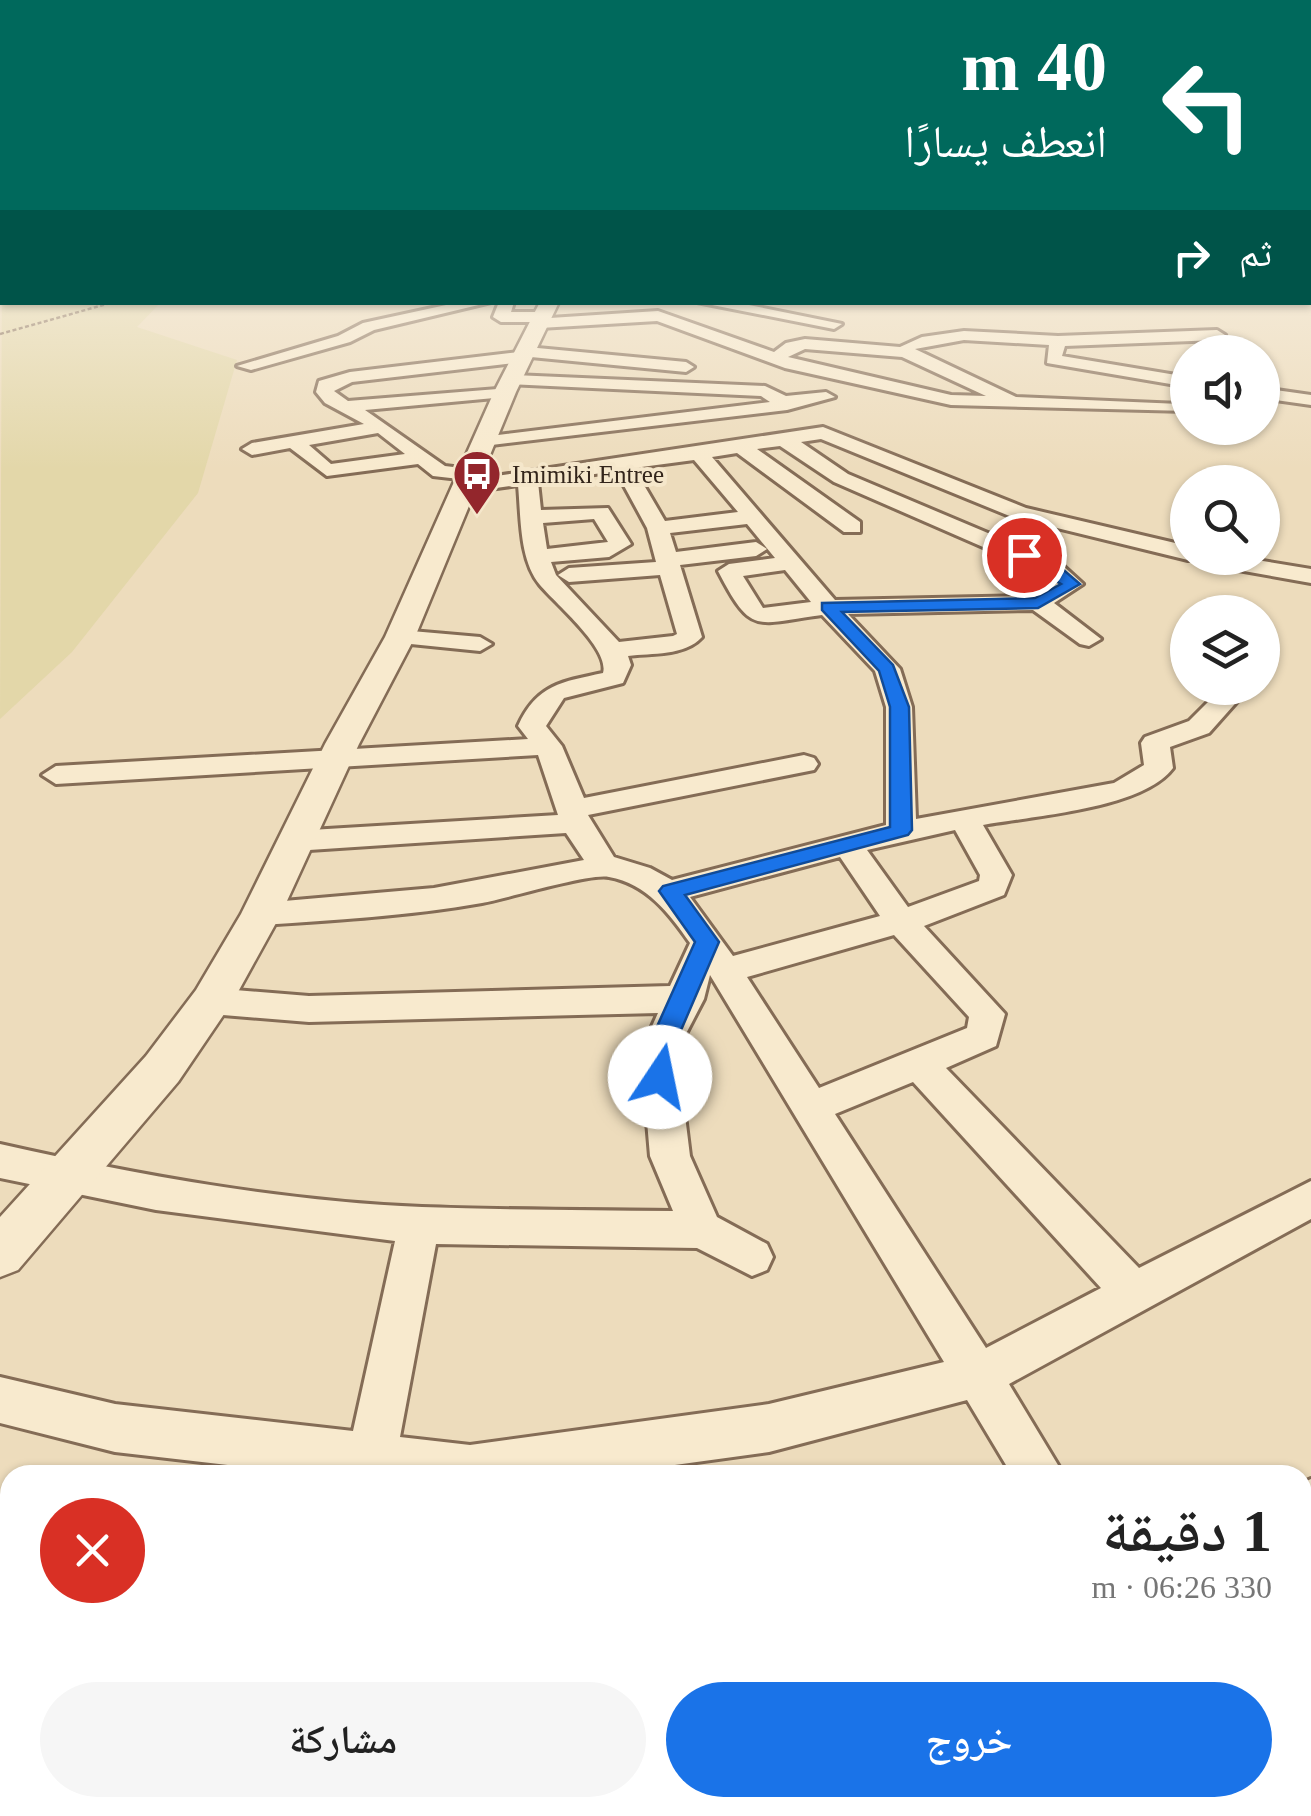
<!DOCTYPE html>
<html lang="ar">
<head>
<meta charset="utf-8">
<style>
	body { margin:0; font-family:"Times New Roman","Noto Naskh Arabic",serif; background:#f6f6f6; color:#222; direction:rtl; height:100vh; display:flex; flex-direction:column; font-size:38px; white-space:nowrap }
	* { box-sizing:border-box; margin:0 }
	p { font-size:32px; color:#767676 }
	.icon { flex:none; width:55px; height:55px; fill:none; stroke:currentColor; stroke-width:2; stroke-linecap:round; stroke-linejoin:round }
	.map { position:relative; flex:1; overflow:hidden; direction:ltr }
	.panel { position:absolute; left:0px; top:1465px; width:1312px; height:352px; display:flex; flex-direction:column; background:#fff; border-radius:30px 30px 0 0; box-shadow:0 2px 8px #0004; direction:rtl }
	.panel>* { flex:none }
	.guide { position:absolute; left:0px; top:0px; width:1312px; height:305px; box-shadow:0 2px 8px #0004; direction:rtl; background:#00695c; color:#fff; overflow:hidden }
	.tools { position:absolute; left:1170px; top:335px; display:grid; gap:20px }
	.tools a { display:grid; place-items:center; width:110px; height:110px; border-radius:50%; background:#fff; box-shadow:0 2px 8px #0004; font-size:50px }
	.pin { position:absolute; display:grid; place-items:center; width:85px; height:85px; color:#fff; margin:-42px; border:5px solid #fff; border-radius:50%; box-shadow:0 2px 10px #0007 }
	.me { position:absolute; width:110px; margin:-55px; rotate:11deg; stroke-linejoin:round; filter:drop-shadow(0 0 8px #0008) }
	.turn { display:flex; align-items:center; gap:35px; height:210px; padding:0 40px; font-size:45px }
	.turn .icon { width:130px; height:130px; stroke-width:2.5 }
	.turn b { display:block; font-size:70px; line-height:85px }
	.then { display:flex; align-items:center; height:95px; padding:0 40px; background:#0003; gap:20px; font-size:38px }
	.round { display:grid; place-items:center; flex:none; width:105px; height:105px; border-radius:52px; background:#f6f6f6 }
	.headline { display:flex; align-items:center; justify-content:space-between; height:170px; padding:0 40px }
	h1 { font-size:60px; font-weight:600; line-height:75px }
	.action { display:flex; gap:20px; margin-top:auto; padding:20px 40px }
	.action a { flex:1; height:115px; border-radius:60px; background:#1a73e8; color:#fff; font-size:40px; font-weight:600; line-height:115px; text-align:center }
	.action a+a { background:#f6f6f6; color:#222 }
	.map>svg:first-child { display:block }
	.farmland { fill:#e3d7a9 }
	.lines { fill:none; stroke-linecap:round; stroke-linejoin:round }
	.minor-casing { stroke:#846c56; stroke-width:6 }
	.tertiary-casing { stroke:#846c56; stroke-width:5 }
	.path { stroke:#846c56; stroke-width:2.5; stroke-dasharray:4 2.5; stroke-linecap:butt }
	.minor { fill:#f8eace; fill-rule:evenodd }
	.tertiary { fill:#f8eace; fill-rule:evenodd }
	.route { fill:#1a73e8; stroke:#114b97; stroke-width:2.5 }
	.labels { text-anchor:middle; stroke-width:8; stroke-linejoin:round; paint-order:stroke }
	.far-poi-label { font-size:25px; fill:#33251b; stroke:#f5e7cb; text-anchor:start }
</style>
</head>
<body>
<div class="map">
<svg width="1311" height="1816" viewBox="0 0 1311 1816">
	<rect width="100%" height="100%" fill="#eddcbc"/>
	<polygon class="farmland" points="2,260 2,302 160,303 137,327 237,360 198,493 72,652 0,719"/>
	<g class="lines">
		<g class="minor-casing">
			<g id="minor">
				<rect x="1310" y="245" width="1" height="8"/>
				<polygon points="460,302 491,302 374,330 350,342 251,370 237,366 338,336 363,323"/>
				<path d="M 499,302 L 514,302 L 511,312 L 543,312 L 550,318 L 658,311 L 774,352 L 786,343 L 805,339 L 900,347 L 922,337 L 964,331 L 1058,336 L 1217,330 L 1225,335 L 1217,340 L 1065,346 L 1062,356 L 1188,377 L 1188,387 L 1047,363 L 1049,345 L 964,340 L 915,349 L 1016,397 L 1180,404 L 1188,411 L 951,405 L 785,368 L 657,321 L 540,328 L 533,322 L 501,322 L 493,317 ZM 805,349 L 902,357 L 986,396 L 951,395 L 788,357 Z"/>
				<polygon points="697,302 734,302 842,324 834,329"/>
				<path d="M 527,347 L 686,362 L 694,367 L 686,372 L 531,357 L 523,362 L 352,382 L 334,391 L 348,401 L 511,388 L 514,392 L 505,397 L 365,410 L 445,466 L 478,470 L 481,474 L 476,479 L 823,427 L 1026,508 L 1188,546 L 1188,558 L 1196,558 L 1188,560 L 1012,517 L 821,439 L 801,442 L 848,474 L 1061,564 L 1083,584 L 1054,603 L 1101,639 L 1089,646 L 1080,644 L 1033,610 L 848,614 L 900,669 L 912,707 L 916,819 L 1114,783 L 1144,765 L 1141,743 L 1145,737 L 1189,721 L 1222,688 L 1249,688 L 1209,733 L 1170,747 L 1173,768 C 1143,809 1031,816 983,825 L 1012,875 L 1004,895 L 924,926 L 1005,1014 L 996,1046 L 946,1068 L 1139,1268 L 1311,1181 L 1311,1219 L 1009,1384 L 1064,1475 L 1012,1475 L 967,1400 L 769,1452 L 602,1475 L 314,1475 L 115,1452 L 0,1423 L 0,1377 L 115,1404 L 353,1431 L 395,1241 L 156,1210 L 0,1178 L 0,1144 C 137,1175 281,1201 422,1207 C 505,1210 590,1210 673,1211 L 650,1156 L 641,1051 L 658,1013 L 309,1022 L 211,1014 L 199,1010 L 193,1001 L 199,992 L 211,988 L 309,996 L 670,986 L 690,943 C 669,913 647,884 609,877 C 590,873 509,898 482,903 C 409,916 335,920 261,925 L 249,922 L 245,914 L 249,906 L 261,903 L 434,888 L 584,860 L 566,833 L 294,851 L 279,841 L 294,831 L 558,815 L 538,755 L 56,784 L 42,775 L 56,766 L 528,739 L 518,726 C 537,684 562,682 603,673 C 610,649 556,604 540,585 C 519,560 521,516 518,485 L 468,492 L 458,486 L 468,480 L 433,476 L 418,464 L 327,476 L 290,448 L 252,455 L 242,449 L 252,443 L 364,424 L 325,403 L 316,392 L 319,381 L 350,372 L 519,352 ZM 378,433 L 405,454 L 331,464 L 309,445 ZM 780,446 L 834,482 L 1045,574 L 1056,583 L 1033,596 L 835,600 L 712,457 L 737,453 L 844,532 L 860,532 L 860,522 L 757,449 ZM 694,460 L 738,512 L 665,521 L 634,468 ZM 616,471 L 647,528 L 656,562 L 569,568 L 558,575 L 569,582 L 660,575 L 677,634 L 673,636 L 619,642 L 556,575 L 551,562 L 609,557 L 631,544 L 608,508 L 541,510 L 538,482 ZM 594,519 L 608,542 L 547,549 L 543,523 ZM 747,524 L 775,558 L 729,564 L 718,571 C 752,636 754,624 822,615 L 875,671 L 886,707 L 886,825 L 672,880 L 650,868 L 614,857 L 588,815 L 814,770 L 818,764 L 814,758 L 804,755 L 584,798 L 562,746 L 546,726 L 564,698 L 623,683 L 631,665 L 628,656 C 652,653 685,656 702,637 L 680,565 L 756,556 L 767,549 L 756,542 L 676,552 L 670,533 ZM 785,570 L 811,602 L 763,608 L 743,576 ZM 955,830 L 980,875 L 979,881 L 908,907 L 867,850 ZM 840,857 L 880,916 L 733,956 L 690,897 ZM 894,935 L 969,1017 L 967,1028 L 819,1088 L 747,977 ZM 710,975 L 944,1362 L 769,1404 L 470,1445 L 400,1437 L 436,1244 L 697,1248 L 752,1276 L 767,1270 L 773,1257 L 767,1244 L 717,1217 L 690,1156 L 677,1051 L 704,999 ZM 913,1082 L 1101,1288 L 986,1348 L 835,1114 Z"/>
				<polygon points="514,375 765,386 786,396 826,392 835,397 787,410 475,447 475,439 482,437 770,402 761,396 508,384 508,376"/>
				<polygon points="1262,388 1311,395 1311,405 1262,398"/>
				<polygon points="1199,558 1245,558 1311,569 1311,583 1210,565"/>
				<polygon points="400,630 480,637 492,644 480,651 391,642 388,637 391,632"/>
				<polygon points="1311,1479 1311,1531 1302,1535 1302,1483"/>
				<polygon points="1311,1654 1311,1712 1302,1715 1302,1657"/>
				<polygon points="46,1808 104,1808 107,1816 49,1816"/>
				<polygon points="242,1808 300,1808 297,1816 239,1816"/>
				<polygon points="1211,1808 1271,1808 1274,1816 1214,1816"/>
			</g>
		</g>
		<g class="tertiary-casing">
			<polygon id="tertiary" points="540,302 559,302 516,392 415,637 359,744 281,914 233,1001 178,1082 18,1270 0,1277 0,1217 146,1056 196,990 241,914 325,744 385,637 494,392"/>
		</g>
		<polyline class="path" points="0,334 114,302"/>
		<use href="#minor" class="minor"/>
		<use href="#tertiary" class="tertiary"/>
	</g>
	<linearGradient id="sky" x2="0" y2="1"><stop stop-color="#8bb8d3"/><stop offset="0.46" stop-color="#f7efe1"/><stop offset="1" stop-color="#f7efe1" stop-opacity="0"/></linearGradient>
	<rect width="1311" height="469" fill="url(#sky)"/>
	<polygon class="route" points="1024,551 1059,566 1080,584 1038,608 842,612 893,665 909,707 912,830 908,835 685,895 719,942 672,1051 674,1077 660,1088 651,1085 646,1051 695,942 659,891 663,886 890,827 890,707 879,671 822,610 822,603 1035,598 1061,584 1018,559 1018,552"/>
	<defs>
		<g id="bus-pin" transform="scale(2.5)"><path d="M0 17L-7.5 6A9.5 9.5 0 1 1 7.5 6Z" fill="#93262c" stroke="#f5e7cb"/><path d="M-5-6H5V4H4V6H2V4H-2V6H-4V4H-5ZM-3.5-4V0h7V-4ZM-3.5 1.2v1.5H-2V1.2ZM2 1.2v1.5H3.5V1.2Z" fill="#fff"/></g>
	</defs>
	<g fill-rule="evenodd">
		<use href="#bus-pin" x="477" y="474"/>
	</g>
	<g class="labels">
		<g class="far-poi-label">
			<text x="512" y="483">Imimiki Entree</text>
		</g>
	</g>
</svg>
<div class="tools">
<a><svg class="icon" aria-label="sound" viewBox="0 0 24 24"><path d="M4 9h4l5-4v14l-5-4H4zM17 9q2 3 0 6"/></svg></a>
<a><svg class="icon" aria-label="search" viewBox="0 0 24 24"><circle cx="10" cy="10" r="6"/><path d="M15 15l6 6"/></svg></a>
<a><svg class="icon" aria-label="layers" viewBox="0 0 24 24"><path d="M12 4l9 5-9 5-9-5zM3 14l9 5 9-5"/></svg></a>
</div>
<div class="pin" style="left:1024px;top:555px;background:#d93025"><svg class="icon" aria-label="arrive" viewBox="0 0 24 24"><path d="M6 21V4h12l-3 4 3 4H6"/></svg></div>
<svg class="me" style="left:660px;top:1077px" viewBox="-20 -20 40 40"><circle r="19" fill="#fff"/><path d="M0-13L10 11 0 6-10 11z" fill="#1a73e8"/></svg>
<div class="guide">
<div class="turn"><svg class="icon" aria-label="left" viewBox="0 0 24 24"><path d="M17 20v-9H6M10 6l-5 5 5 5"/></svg><div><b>40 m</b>انعطف يسارًا</div></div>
<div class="then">ثم<svg class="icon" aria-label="right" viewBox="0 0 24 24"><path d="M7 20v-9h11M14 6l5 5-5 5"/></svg></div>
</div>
<section class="panel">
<div class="headline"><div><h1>1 دقيقة</h1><p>330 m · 06:26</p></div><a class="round" style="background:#d93025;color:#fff"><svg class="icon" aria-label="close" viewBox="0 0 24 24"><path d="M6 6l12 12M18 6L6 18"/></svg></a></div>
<div class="action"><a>خروج</a><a>مشاركة</a></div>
</section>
</div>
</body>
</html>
